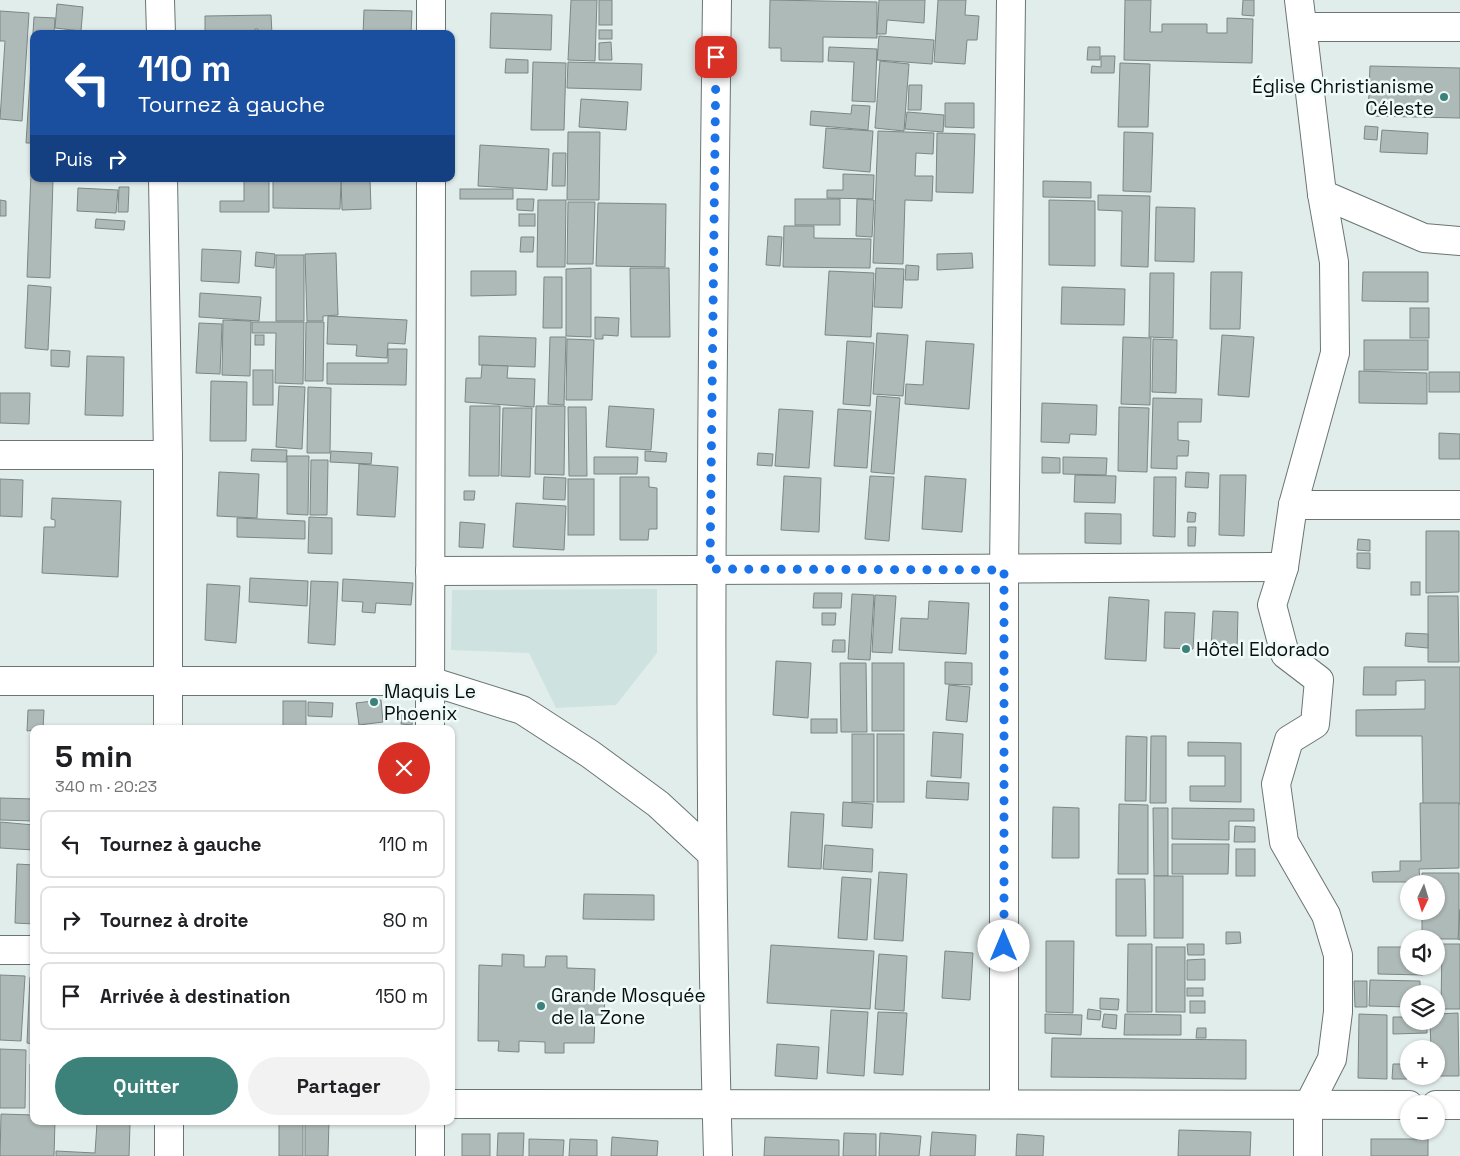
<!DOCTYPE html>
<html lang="fr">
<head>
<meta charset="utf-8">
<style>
	body { margin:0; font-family:"Space Grotesk",sans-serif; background:#f2f2f2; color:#202124; height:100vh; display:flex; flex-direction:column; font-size:19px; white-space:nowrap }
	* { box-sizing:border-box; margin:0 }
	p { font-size:16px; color:#757577 }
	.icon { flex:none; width:28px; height:28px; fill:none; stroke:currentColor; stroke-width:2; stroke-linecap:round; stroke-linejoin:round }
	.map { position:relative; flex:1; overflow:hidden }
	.sheet { position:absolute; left:30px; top:725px; width:425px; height:400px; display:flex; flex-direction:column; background:#fff; border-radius:10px; box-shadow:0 1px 4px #0004 }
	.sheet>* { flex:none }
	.top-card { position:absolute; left:30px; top:30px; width:425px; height:152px; border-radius:10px; box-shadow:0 1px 4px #0004; background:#1a4fa0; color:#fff; overflow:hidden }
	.needle { width:32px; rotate:184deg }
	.controls { position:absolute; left:1400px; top:875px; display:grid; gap:10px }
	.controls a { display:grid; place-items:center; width:45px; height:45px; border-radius:50%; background:#fff; box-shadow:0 1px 4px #0004; font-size:25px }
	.pin { position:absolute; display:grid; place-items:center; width:42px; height:42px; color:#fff; margin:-21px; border-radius:10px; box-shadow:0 2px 8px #0006 }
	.me { position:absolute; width:55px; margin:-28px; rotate:0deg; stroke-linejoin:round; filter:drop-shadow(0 0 4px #0008) }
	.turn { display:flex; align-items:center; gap:18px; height:105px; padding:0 25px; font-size:22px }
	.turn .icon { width:65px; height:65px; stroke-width:2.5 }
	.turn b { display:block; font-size:35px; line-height:42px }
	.then { display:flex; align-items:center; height:48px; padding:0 25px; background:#0003; gap:10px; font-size:19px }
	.round { display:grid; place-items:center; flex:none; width:52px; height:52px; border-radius:26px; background:#f2f2f2 }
	.overview { display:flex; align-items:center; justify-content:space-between; height:85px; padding:0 25px }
	h1 { font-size:30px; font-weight:600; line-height:38px }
	.primary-button { display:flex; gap:10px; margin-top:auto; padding:10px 25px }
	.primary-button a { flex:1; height:58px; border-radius:30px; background:#3c827a; color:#fff; font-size:20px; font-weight:600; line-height:58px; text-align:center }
	.primary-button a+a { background:#f2f2f2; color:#202124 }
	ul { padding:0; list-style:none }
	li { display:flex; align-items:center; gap:15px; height:68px; margin:0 10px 8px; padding:0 15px; border:2px solid #e0e0e0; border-radius:10px }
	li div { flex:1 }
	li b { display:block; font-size:19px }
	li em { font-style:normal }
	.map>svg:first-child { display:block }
	.built { fill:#cee3e0 }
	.building { fill:#aebab8; stroke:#7c8785 }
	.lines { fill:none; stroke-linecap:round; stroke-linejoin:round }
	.minor-casing { stroke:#6a7573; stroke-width:30 }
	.minor { stroke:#fff; stroke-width:28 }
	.route { stroke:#1a73e8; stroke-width:9; stroke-dasharray:0 16.2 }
	.poi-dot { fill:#3c827a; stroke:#eefbf9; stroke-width:2 }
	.labels { text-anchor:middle; stroke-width:5; stroke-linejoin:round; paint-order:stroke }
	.poi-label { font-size:19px; fill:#0a0f0e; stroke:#eefbf9; text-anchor:start }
</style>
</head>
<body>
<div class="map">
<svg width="1460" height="1156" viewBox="0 0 1460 1156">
	<rect width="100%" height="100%" fill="#e1edeb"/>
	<polygon class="built" points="657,589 657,653 616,705 556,708 529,653 451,650 452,590"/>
	<g class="building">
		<polygon points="571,0 597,0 595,61 568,60"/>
		<rect x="599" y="0" width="13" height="25"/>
		<polygon points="770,0 877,2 877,38 823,37 823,62 781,61 781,48 769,48"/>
		<polygon points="879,0 925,0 924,23 887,20 886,34 877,34"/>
		<polygon points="938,0 966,0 965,15 979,16 977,40 967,40 965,64 934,62"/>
		<polygon points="1125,0 1151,0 1150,32 1162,32 1162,24 1207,24 1207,33 1227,33 1227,18 1253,19 1252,63 1124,60"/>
		<polygon points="1243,0 1254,0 1254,16 1242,15"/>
		<polygon points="57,4 83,7 81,31 55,28"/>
		<polygon points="364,10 412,11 411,34 363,34"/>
		<polygon points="0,11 29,13 22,121 0,119 5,41 0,41"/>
		<polygon points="491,13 552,15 551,50 490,48"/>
		<polygon points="271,15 272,34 258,34 258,29 255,29 255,34 205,34 205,16"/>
		<polygon points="34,17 55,18 54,34 34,34 34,143 26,143"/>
		<rect x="599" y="30" width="13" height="9"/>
		<polygon points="879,36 934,40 932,64 877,60"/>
		<polygon points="611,42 612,60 599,60 599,43"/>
		<polygon points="829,47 877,49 875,102 852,101 854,62 828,61"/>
		<polygon points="1088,47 1100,47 1100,60 1087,60"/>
		<polygon points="1101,56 1115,56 1114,73 1091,73 1092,66 1101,67"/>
		<polygon points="506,59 528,60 528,73 505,73"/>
		<polygon points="880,61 909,64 904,131 875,128"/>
		<polygon points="533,62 566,63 564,130 531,130"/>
		<polygon points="568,62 642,64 641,90 567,88"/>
		<polygon points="1120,63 1150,64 1148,127 1118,127"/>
		<polygon points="1370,66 1460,68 1460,118 1368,116"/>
		<polygon points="909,85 922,85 921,110 908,110"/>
		<polygon points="581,99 628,102 626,130 579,127"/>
		<polygon points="945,103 974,103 974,128 945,127"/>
		<polygon points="852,105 870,106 868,130 810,125 811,111 851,114"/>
		<polygon points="907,112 944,115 943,132 905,129"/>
		<polygon points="1365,126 1378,127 1377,140 1364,139"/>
		<polygon points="826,128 873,131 870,172 823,168"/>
		<polygon points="1382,130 1428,133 1427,154 1380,152"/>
		<polygon points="878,131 934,133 933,154 916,153 915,176 933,176 932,201 905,200 903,264 873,263"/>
		<polygon points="568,132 600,132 599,200 567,200"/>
		<polygon points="1124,132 1153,133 1151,192 1123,191"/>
		<polygon points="937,133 975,134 973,193 936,192"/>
		<polygon points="480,145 549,149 547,190 478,186"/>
		<polygon points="32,147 34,147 34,179 53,179 50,278 27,277"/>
		<polygon points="553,153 566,153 565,186 552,186"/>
		<polygon points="843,174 874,175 873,199 827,198 827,190 843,190"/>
		<polygon points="244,179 269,179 269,212 220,212 220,201 244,201"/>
		<polygon points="341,179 370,179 371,209 342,210"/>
		<polygon points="273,180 341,181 340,209 273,208"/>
		<polygon points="1043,181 1091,182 1091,198 1043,197"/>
		<polygon points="119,187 129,187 128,212 118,212"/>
		<polygon points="78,188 118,190 116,213 77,211"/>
		<rect x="460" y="189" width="53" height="10"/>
		<polygon points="1098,195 1150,196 1148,267 1121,266 1122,211 1098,210"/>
		<polygon points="517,199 534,199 533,211 517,210"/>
		<rect x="795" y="199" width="45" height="26"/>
		<polygon points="857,199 874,200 872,237 856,236"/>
		<polygon points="0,200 6,201 6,216 0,216"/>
		<polygon points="538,200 566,200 565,267 537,267"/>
		<polygon points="1049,200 1095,201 1095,266 1049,265"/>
		<polygon points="568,202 595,202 593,264 567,264"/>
		<polygon points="598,203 666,204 665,267 596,266"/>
		<polygon points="1156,207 1195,208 1194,262 1155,261"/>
		<rect x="519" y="214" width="16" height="12"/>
		<polygon points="96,219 125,221 124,230 95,228"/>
		<polygon points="784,226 814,226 814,238 871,239 870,268 783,267"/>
		<polygon points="768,236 782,237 780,266 766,265"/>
		<polygon points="521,237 534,237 533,252 520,252"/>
		<polygon points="202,249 241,251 239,283 201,281"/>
		<polygon points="256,252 275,254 274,268 255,266"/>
		<polygon points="336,253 338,315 323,316 323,321 307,321 305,254"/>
		<polygon points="972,253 973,268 937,270 937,254"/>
		<rect x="276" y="255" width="28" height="66"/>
		<polygon points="906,265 919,266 918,280 905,280"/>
		<polygon points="591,268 591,337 566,336 566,269"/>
		<polygon points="630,268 669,268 670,337 631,337"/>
		<polygon points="876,268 904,269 902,308 874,307"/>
		<polygon points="471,271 516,271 516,295 471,296"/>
		<polygon points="829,271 874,273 871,337 825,335"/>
		<polygon points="1211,272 1242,272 1240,329 1210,329"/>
		<polygon points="1363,272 1428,272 1428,302 1362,301"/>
		<polygon points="1150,273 1174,273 1173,338 1149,337"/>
		<polygon points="544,277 562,277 562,328 543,328"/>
		<polygon points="28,285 51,287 48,350 25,348"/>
		<polygon points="1062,287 1125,289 1124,325 1061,324"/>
		<polygon points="200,293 261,297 259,321 199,317"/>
		<rect x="1410" y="308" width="19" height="30"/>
		<polygon points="328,316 407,320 405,344 388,343 387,358 356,356 357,345 327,344"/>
		<polygon points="595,317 619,318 618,336 603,335 603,339 595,339"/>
		<polygon points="223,320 251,321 250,376 222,375"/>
		<polygon points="252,322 304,322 303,384 275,383 276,333 252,333"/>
		<polygon points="306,322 324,322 323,381 305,381"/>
		<polygon points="199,323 222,324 220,374 196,373"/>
		<polygon points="877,333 908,335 903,396 873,394"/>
		<rect x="255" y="335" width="9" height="10"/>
		<polygon points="1222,335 1254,337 1249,397 1218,395"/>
		<polygon points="479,336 536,338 535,367 479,365"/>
		<polygon points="550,337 566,337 564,405 548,404"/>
		<polygon points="1123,337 1151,338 1150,405 1121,404"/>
		<polygon points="567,339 594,340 592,400 566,400"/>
		<polygon points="1153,339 1177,340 1176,393 1152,392"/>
		<rect x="1364" y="340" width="64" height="30"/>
		<polygon points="847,341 874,343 870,406 843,404"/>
		<polygon points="926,341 974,344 969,409 905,404 906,384 923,385"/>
		<polygon points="388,349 407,349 406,385 327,384 327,363 388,363"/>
		<polygon points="51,350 70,351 69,367 51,366"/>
		<polygon points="87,356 124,357 123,416 85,415"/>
		<polygon points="482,365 508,366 507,378 535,379 534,407 465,402 466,378 481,378"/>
		<rect x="253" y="370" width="20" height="35"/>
		<polygon points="1359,371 1427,373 1427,404 1359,403"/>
		<rect x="1429" y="372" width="31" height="20"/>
		<polygon points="211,381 247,382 246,441 210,441"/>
		<polygon points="279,386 305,387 302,449 276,447"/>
		<polygon points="308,387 331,388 330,453 307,453"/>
		<polygon points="0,393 30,393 29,424 0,423"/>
		<polygon points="877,396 900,398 894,474 871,472"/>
		<polygon points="1153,398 1202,399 1201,422 1178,422 1178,440 1189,441 1188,456 1177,456 1177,469 1151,468"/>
		<polygon points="1042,403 1097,405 1096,435 1070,434 1069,443 1041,442"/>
		<polygon points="470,406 500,406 499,476 469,476"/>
		<polygon points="536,406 565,406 564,475 535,474"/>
		<polygon points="609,406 654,409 651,450 606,447"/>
		<polygon points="568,407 586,407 587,476 569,476"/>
		<polygon points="1119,407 1149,408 1147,472 1118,471"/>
		<polygon points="503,408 532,408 530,477 501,476"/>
		<polygon points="779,409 813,411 809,468 775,466"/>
		<polygon points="838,409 871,411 867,468 834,466"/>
		<polygon points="1439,433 1460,434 1460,459 1439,459"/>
		<polygon points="252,449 287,450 286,462 251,461"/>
		<polygon points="331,451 372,453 371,464 330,462"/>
		<polygon points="645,451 667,453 666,462 645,461"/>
		<polygon points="758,453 773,454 772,466 757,465"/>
		<polygon points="287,456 309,456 308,515 287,514"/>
		<polygon points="594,457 638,457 637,474 594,474"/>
		<polygon points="1042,457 1060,458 1060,473 1042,473"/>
		<polygon points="1063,457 1107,458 1106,475 1063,474"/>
		<polygon points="311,460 328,460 327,515 310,515"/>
		<polygon points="359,464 398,467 395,517 357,515"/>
		<polygon points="219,472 259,474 257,518 217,516"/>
		<polygon points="1186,472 1209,473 1208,488 1185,487"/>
		<polygon points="1075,475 1116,476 1115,503 1074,502"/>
		<polygon points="1220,475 1246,475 1244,536 1219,535"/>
		<polygon points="784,476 821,478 819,532 781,530"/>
		<polygon points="870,476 894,477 889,541 865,539"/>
		<polygon points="925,476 966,479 962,532 922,529"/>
		<polygon points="544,477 566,478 565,500 543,499"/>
		<polygon points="620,477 649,477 649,487 657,488 657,529 649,529 648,540 620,540"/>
		<polygon points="1154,477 1176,477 1175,537 1153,536"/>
		<polygon points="0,479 23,480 22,517 0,516"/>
		<rect x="568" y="479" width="26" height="56"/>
		<polygon points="464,491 475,491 474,500 464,500"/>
		<polygon points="52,498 121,501 118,577 42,573 44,527 55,527 55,520 51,519"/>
		<polygon points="516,503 566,506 564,550 513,547"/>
		<polygon points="1188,512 1196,513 1195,522 1187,522"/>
		<polygon points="1085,513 1121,514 1121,544 1085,543"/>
		<polygon points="309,517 332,518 332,554 308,553"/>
		<polygon points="237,518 305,521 305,539 237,537"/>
		<polygon points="460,522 485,524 483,548 459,547"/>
		<polygon points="1188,527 1196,527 1195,546 1188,546"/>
		<polygon points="1426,531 1459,531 1459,592 1426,593"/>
		<polygon points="1358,539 1370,540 1370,551 1357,550"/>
		<polygon points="1357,553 1370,553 1370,569 1357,568"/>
		<polygon points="250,578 308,581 307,606 249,602"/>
		<polygon points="343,579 413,583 411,605 376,603 375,613 362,612 363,602 342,601"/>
		<polygon points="311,581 338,582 335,645 308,643"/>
		<rect x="1411" y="582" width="9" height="13"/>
		<polygon points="207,584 240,586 236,643 205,640"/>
		<polygon points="814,593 842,593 841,608 813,608"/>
		<polygon points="852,594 874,595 870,660 848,659"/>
		<polygon points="875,595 896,596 892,653 872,652"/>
		<polygon points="1428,596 1458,596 1459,662 1428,662"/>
		<polygon points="1109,597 1149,600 1146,661 1105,659"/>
		<polygon points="929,601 969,603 966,654 899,650 901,618 928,619"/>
		<polygon points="1213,611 1238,612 1237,650 1211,649"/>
		<polygon points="1165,612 1195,613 1193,649 1164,648"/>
		<polygon points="822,613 836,613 835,625 822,625"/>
		<polygon points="1406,633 1428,634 1428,648 1405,646"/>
		<polygon points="833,640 845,640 845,652 832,652"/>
		<polygon points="776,661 811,663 808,718 773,715"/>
		<polygon points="945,662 972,663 972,685 945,684"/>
		<polygon points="840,663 866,663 867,732 841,732"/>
		<rect x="872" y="663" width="32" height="68"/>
		<polygon points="1364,667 1460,667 1460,804 1423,804 1422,736 1356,736 1356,710 1425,709 1425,680 1396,681 1396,695 1363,695"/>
		<polygon points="949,685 970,687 967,722 946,720"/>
		<polygon points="381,700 383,722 359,725 356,703"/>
		<rect x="283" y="701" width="23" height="28"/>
		<polygon points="308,702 333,703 332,717 308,716"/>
		<polygon points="28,710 44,710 43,729 27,731"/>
		<polygon points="402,713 413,714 412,725 401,724"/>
		<rect x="811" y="719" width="26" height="14"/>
		<polygon points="933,732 963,734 961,778 931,776"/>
		<rect x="852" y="734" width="22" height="68"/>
		<rect x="877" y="734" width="27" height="68"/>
		<polygon points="1126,736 1147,737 1146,801 1125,801"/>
		<polygon points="1151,736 1166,736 1166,803 1150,803"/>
		<polygon points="1188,742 1241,743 1241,802 1190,801 1190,786 1225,786 1225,756 1188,756"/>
		<polygon points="927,781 969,783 968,800 926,798"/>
		<polygon points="0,798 34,799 34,821 0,820"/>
		<polygon points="843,802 873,804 872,828 842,826"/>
		<polygon points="1420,803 1459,803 1459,868 1419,869 1420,882 1373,882 1372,872 1400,871 1400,861 1421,861"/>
		<polygon points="1119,804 1148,805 1148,874 1118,874"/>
		<polygon points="1053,807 1079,808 1079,858 1052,858"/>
		<polygon points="1153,808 1168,808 1168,876 1154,876"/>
		<polygon points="1172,808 1254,809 1254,821 1229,821 1229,840 1172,839"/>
		<polygon points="791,812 824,814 821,869 788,867"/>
		<polygon points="0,822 34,825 34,850 0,848"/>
		<polygon points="1235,826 1255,827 1255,842 1234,842"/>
		<polygon points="1172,844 1229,844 1228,874 1172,874"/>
		<polygon points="825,845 873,849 872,872 823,869"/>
		<rect x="1236" y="849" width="19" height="27"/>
		<polygon points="17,864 34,865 34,924 15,923"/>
		<polygon points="879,872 907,874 903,941 874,939"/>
		<polygon points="1422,873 1459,873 1459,939 1422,939 1422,911 1436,911 1436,884 1422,884"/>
		<rect x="1154" y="876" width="29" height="62"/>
		<polygon points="842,877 871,879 867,940 838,938"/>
		<polygon points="1116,879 1145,879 1146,936 1116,936"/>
		<polygon points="584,894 654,895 654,920 583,919"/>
		<polygon points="1460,909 1460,940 1458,939"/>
		<polygon points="1226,932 1240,932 1241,943 1226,944"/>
		<polygon points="1046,941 1074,941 1073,1013 1046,1012"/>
		<polygon points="1128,944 1152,944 1152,1012 1127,1012"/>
		<polygon points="1187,944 1204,944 1204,955 1188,955"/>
		<polygon points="1442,944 1460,944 1460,1009 1441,1009"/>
		<polygon points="771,945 874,951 870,1009 767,1003"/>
		<rect x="1156" y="947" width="29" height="65"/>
		<polygon points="1378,947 1409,947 1409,966 1423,966 1423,975 1378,974"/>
		<polygon points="945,951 973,953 970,1000 942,998"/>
		<polygon points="502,954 524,955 524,967 545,967 546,956 567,956 567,968 595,969 594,996 605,996 604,1015 595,1015 594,1043 564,1043 564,1053 545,1053 545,1042 519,1041 519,1052 498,1051 499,1041 478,1041 479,965 502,966"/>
		<polygon points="879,954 907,956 904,1011 875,1009"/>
		<polygon points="1205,959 1205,980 1187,980 1187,960"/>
		<polygon points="0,975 25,976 21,1041 0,1040"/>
		<polygon points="30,977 34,977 34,1044 27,1043"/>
		<polygon points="1370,980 1420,981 1420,994 1409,994 1409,1007 1369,1006"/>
		<polygon points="1354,981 1367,981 1367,1007 1355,1007"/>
		<rect x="1187" y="988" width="16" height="8"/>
		<polygon points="1100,998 1119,999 1118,1010 1100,1009"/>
		<rect x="1190" y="1001" width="15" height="12"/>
		<polygon points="1088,1009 1101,1011 1100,1020 1087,1019"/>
		<polygon points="831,1010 868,1012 864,1076 827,1073"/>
		<polygon points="878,1012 907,1013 903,1075 874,1073"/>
		<polygon points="1458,1013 1459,1076 1436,1076 1436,1049 1431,1049 1430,1021 1436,1021 1436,1014"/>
		<polygon points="1045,1014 1082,1015 1081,1035 1045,1033"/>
		<polygon points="1104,1014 1117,1015 1116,1029 1102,1027"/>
		<polygon points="1125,1014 1181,1015 1181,1035 1124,1035"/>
		<polygon points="1359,1014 1387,1015 1387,1079 1358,1078"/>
		<polygon points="1393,1017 1409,1017 1409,1021 1427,1021 1427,1033 1393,1034"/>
		<polygon points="1197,1028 1206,1028 1206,1038 1196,1038"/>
		<polygon points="1052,1038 1246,1040 1246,1079 1051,1077"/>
		<polygon points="777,1044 819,1047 817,1079 775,1076"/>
		<polygon points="0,1049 26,1050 25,1108 0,1108"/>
		<polygon points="30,1064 34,1065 34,1113 30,1113"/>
		<polygon points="1393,1064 1408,1064 1407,1079 1392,1079"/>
		<polygon points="1,1114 34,1115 34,1121 55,1121 54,1156 0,1156"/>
		<rect x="279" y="1121" width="24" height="35"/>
		<polygon points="305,1121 329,1121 328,1156 305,1156"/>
		<polygon points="97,1123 130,1124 129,1156 56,1156 56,1151 95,1153"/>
		<polygon points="1179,1130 1251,1132 1250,1156 1178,1156"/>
		<polygon points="932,1132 976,1135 975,1156 930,1156"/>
		<polygon points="498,1133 524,1133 523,1156 497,1156"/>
		<polygon points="844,1133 876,1134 876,1156 843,1156"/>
		<polygon points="880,1133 921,1136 919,1156 879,1156"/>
		<rect x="462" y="1134" width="28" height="22"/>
		<polygon points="1017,1134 1044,1136 1043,1156 1016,1156"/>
		<polygon points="612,1137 658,1141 657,1156 611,1156"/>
		<polygon points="765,1137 839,1140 839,1156 764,1156"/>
		<polygon points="529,1139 564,1140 563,1156 529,1156"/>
		<polygon points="570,1139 597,1140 597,1156 569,1156"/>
		<rect x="1371" y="1139" width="57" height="17"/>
	</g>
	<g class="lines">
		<g class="minor-casing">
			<g id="minor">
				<polyline points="160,0 161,34"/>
				<path d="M 717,0 C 712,385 707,771 718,1156"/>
				<polyline points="1299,0 1322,194 1334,262 1335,353 1293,505 1284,567 1272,605 1285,654 1319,680 1315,724 1289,740 1276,784 1284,842 1326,915 1338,955 1338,1012 1332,1059 1308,1106 1308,1156"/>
				<polyline points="1303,27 1460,27"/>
				<polyline points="431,34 431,0"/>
				<polyline points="163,179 168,455 168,729"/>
				<polyline points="1322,194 1424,238 1460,241"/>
				<polyline points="0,455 168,455"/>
				<polyline points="1293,505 1460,505"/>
				<path d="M 430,571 C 715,569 999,570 1284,567"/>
				<polyline points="0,681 430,681 522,710 590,754 658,804 712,854"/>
				<polyline points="430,729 431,179"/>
				<polyline points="0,950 34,950"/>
				<polyline points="451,1104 1409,1105"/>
				<polyline points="1004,1104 1004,570 1011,0"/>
				<polyline points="1436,1105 1460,1105"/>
				<polyline points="169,1121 169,1156"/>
				<polyline points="430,1121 430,1156"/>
			</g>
		</g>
		<use href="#minor" class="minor"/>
	</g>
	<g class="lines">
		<polyline class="route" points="716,57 710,569 1004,570 1004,946"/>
	</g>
	<g class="poi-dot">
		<circle cx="1444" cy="97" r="5"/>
		<circle cx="1186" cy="649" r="5"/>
		<circle cx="374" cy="702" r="5"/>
		<circle cx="541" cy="1006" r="5"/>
	</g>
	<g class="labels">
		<g class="poi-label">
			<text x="1434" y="93" text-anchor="end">Église Christianisme<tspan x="1434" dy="22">Céleste</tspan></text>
			<text x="1196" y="656">Hôtel Eldorado</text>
			<text x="384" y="698">Maquis Le<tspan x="384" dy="22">Phoenix</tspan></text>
			<text x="551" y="1002">Grande Mosquée<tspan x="551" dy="22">de la Zone</tspan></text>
		</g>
	</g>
</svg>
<div class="controls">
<a><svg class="needle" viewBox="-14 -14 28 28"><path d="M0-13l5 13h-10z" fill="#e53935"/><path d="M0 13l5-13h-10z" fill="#757577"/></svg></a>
<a><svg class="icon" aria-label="sound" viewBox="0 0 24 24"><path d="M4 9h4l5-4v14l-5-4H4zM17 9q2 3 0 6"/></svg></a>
<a><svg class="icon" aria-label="layers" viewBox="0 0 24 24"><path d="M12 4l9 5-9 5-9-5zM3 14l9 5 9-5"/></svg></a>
<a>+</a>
<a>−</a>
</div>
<div class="pin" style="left:716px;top:57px;background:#d93025"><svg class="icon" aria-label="arrive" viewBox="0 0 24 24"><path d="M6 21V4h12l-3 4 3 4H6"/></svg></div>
<svg class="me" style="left:1004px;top:946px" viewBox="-20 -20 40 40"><circle r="19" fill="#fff"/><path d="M0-13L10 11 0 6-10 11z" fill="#1a73e8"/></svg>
<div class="top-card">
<div class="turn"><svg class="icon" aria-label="left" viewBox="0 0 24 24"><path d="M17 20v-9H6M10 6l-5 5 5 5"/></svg><div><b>110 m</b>Tournez à gauche</div></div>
<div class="then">Puis<svg class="icon" aria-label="right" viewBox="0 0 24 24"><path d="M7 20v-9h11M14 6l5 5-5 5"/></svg></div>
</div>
<section class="sheet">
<div class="overview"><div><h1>5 min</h1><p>340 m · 20:23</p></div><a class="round" style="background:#d93025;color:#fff"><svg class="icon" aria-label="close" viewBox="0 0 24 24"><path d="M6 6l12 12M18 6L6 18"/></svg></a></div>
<ul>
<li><svg class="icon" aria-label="left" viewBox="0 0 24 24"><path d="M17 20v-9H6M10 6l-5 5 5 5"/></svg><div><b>Tournez à gauche</b></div><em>110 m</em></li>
<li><svg class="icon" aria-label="right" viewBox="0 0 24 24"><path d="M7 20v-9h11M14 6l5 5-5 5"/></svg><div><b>Tournez à droite</b></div><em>80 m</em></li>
<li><svg class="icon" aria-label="arrive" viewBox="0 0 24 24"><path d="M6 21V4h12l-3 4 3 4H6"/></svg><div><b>Arrivée à destination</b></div><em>150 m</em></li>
</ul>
<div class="primary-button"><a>Quitter</a><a>Partager</a></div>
</section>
</div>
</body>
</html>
